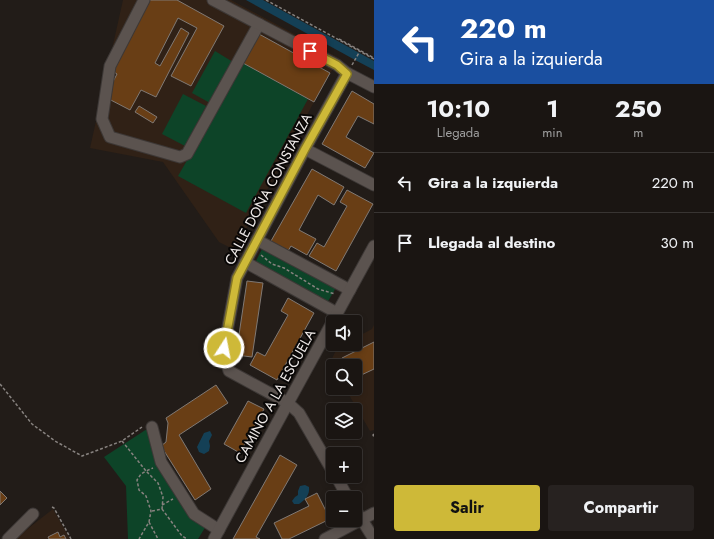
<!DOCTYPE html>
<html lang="es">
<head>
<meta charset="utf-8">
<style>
	body { margin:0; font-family:Jost,sans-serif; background:#272220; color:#f1f3f6; height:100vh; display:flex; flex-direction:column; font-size:15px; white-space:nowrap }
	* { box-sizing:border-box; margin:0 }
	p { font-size:13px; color:#9f9f9f }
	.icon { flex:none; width:22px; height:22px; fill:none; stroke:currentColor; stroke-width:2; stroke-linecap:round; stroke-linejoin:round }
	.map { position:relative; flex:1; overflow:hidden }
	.side { display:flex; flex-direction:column; background:#1a1512; width:340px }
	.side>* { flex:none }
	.guide { background:#1a4fa0; color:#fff; overflow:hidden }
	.fabs { position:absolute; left:326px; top:315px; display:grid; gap:8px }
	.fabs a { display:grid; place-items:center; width:36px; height:36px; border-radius:4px; background:#1a1512; box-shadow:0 2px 6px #0003,0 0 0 1px #383432; font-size:20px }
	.pin { position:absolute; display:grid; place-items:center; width:34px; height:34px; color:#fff; margin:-17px; border-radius:8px; box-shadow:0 2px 6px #0006 }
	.me { position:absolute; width:44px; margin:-22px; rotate:11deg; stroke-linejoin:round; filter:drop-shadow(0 0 3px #0008) }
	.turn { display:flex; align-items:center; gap:14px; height:84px; padding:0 20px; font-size:18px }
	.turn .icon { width:52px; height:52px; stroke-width:2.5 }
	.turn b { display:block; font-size:28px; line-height:34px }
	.eta { display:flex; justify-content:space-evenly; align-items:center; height:68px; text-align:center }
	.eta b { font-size:24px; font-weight:700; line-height:28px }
	.primary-button { display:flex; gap:8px; margin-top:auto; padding:8px 20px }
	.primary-button a { flex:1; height:46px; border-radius:4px; background:#ceb938; color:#111; font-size:16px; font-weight:700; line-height:46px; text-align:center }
	.primary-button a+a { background:#272220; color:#f1f3f6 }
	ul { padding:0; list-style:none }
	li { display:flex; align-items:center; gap:12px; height:60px; padding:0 20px; border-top:1px solid #383432 }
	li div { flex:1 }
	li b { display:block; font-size:15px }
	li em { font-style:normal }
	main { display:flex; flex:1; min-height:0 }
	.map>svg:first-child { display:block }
	.education { fill:#302116 }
	.green { fill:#0d4428 }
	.water { fill:#144056 }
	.building { fill:#693e15; stroke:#807974 }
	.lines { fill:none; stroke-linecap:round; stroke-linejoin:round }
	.minor-casing { stroke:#3d3836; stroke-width:13 }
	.path { stroke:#87827f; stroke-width:1.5; stroke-dasharray:3 2; stroke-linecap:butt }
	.minor { stroke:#5b534f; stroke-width:11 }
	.route-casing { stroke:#867824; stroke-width:10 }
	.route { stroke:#ceb938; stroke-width:7 }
	.labels { text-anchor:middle; stroke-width:4; stroke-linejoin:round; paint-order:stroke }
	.street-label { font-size:14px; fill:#ede8e6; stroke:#090706 }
</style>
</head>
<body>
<main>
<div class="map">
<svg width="374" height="539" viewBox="0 0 374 539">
	<rect width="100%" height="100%" fill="#221c18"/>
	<g class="education">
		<polygon points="123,0 231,0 339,58 314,102 235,250 219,242 163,162 90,148"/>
		<polygon points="374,325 374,430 370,431 345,388 355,388 355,366 333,366 333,369 330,363 337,348 344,344 355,344 355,338 372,329"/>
		<polygon points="53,509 70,539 15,539 16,538"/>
	</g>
	<g class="green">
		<polygon points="215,51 233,62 210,103 192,93"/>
		<polygon points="243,63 308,99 246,213 178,176"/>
		<polygon points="183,94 206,106 185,146 162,134"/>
		<polygon points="263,247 337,286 327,303 254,265"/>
		<polygon points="147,429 152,450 159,467 206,526 198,539 128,539 126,486 104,457"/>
	</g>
	<g class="water">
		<polygon points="246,0 263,0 374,61 374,70 357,61"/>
		<polygon points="210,431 212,435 209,441 210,446 209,451 204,454 199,452 197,447 204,433"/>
		<path d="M 305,485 L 309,487 C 310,495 305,500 299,504 L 294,504 L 292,501 L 295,497 L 298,495 L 298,491 L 300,486 Z"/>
	</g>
	<g class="building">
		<polygon points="147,0 177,0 224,26 191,86 171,76 197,28 178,18 155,63 160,66 181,28 189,33 156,97 141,90 130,110 105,97 117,74 111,70"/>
		<polygon points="259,34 330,73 314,102 243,63"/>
		<polygon points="352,91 374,104 374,124 358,116 346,137 374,153 365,168 322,144"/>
		<polygon points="139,106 157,117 153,123 135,112"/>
		<polygon points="312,169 344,187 334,205 318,195 299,230 316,239 307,255 291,246 288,251 271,241"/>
		<polygon points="347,190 373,204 336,271 309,256 317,243 324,247 347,206 340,202"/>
		<polygon points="247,281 263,283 252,357 236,355"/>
		<polygon points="288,298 314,313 277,380 250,365 257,352 265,356 288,315 281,311"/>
		<polygon points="374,342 374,369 355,378 355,366 346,366 342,358"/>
		<polygon points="216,385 228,403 179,435 211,489 195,500 161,446 166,442 168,423 166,418"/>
		<polygon points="248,401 264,409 240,453 224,444"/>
		<polygon points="280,455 297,465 256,537 260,539 233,539"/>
		<polygon points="0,491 7,498 0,505"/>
		<polygon points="317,493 330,519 289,539 282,539 274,523 309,506 305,499"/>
		<polygon points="58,532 60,537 64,535 66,539 49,539 48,537"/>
	</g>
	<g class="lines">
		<g class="minor-casing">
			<g id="minor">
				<polyline points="144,0 110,66 102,119 110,137 180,157 187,154 259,24"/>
				<polyline points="213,0 337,65 347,73 374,87"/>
				<polyline points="305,149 374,185"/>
				<polyline points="257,240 350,290"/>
				<polyline points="245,262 337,313"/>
				<polyline points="152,427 161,462 194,514 219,530"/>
				<polyline points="333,472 299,413 288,403 229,371 225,359 224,348 237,278 305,149 347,73"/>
				<polyline points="336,476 348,498"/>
				<polyline points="355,509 374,539"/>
				<polyline points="8,539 33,514"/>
				<polyline points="214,539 288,403 374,246"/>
				<polyline points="325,539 374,513"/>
			</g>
		</g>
		<g class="path">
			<polyline points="266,0 374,59"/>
			<polyline points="339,39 374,58"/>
			<polyline points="352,65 360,51"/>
			<polyline points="261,255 272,264 284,268 318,289 335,294"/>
			<polyline points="0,384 32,424 55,441 82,456 122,441 142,427"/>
			<polyline points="374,434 373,435 374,437"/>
			<polyline points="122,441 146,471 141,474 137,480 139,490 146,496 151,511 149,522 139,539"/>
			<polyline points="162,505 173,499"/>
			<polyline points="52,507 54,508 71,539"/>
			<polyline points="162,509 182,536 187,539"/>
			<polyline points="152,511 162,509 163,497 158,483 146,471 153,468"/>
			<polyline points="149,522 158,539"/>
		</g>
		<use href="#minor" class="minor"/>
	</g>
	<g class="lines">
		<g class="route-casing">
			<polyline id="route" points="224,348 237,278 305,149 347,74 337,65 310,51"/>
		</g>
		<use href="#route" class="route"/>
	</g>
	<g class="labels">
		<g class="street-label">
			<text transform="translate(268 189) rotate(-62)" y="5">CALLE DOÑA CONSTANZA</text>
			<text transform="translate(275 396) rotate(-61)" y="5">CAMINO A LA ESCUELA</text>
		</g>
	</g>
</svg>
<div class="fabs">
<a><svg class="icon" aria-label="sound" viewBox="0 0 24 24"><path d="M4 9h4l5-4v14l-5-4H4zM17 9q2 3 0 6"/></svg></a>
<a><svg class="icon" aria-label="search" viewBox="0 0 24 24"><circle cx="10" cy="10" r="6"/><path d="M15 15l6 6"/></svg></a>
<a><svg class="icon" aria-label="layers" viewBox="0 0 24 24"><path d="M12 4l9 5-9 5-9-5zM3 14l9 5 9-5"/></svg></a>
<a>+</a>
<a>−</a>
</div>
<div class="pin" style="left:310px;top:51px;background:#d93025"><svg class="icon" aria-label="arrive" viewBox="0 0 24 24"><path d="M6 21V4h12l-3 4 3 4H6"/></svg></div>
<svg class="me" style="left:224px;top:348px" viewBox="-20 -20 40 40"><circle r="17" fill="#ceb938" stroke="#fff" stroke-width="3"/><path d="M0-11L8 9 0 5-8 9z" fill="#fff"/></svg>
</div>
<section class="side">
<div class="guide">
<div class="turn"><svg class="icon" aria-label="left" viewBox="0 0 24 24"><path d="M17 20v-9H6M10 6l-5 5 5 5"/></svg><div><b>220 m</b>Gira a la izquierda</div></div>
</div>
<div class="eta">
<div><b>10:10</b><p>Llegada</p></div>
<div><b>1</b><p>min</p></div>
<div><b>250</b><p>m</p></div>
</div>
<ul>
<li><svg class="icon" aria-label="left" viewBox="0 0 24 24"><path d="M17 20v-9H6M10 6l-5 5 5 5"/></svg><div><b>Gira a la izquierda</b></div><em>220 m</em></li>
<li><svg class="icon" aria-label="arrive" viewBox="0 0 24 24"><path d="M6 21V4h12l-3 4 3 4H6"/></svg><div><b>Llegada al destino</b></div><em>30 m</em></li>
</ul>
<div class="primary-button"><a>Salir</a><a>Compartir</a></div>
</section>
</main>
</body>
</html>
